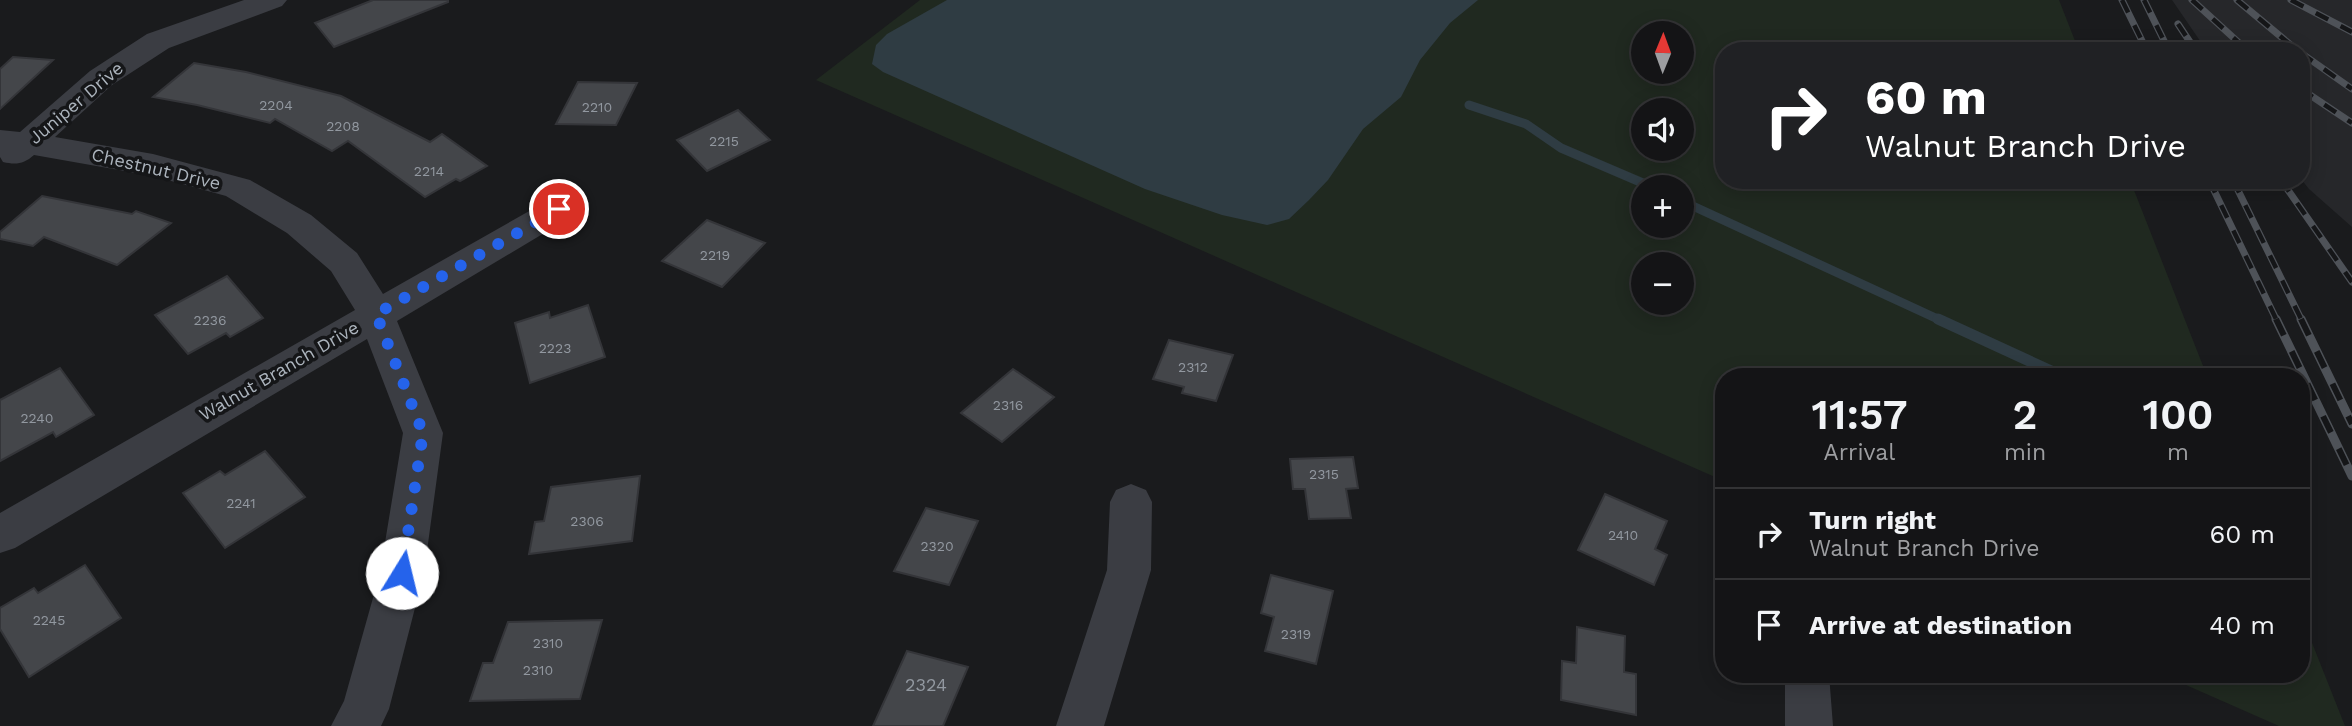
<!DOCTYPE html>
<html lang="en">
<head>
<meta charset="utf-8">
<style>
	body { margin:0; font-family:"Work Sans",sans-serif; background:#212123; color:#f1f3f6; height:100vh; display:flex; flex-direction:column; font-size:26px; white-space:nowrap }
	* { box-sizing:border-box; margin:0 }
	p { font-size:23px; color:#9d9ea1 }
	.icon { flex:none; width:38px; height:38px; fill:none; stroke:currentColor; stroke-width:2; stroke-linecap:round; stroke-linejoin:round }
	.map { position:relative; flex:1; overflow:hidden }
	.drawer { position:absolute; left:1715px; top:368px; width:595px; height:315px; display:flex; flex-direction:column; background:#141416; border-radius:28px; box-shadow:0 4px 18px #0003,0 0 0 2px #333335 }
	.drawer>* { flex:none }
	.guide { position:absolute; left:1715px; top:42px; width:595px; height:147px; border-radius:28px; box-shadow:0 4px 18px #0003,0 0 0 2px #333335; background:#202124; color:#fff; overflow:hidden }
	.needle { width:46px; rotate:1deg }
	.controls { position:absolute; left:1631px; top:21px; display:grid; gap:14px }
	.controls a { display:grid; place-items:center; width:63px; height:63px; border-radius:50%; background:#141416; box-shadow:0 4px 18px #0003,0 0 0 2px #333335; font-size:35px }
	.pin { position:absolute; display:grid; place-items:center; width:60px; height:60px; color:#fff; margin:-30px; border:4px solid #fff; border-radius:50%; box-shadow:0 2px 7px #0007 }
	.me { position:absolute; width:77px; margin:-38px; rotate:9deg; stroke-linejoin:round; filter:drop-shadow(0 0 5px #0008) }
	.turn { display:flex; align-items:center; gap:24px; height:147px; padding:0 35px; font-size:32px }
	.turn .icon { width:91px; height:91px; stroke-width:2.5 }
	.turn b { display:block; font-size:49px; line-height:60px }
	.eta { display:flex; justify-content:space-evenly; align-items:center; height:119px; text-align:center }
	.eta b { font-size:42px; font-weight:600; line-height:49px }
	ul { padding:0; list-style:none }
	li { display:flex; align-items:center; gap:21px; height:91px; padding:0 35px; border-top:2px solid #333335 }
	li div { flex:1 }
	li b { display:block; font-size:26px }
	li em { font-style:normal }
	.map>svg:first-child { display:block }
	.built { fill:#26272a }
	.green { fill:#202920; fill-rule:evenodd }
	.water { fill:#2f3c43 }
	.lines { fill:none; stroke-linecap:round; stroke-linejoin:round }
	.stream-far1 { stroke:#2f3c43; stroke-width:9 }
	.stream { stroke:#2f3c43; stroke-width:11 }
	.building { fill:#44464a; stroke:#343539; stroke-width:2 }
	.minor { fill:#3b3d43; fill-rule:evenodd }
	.rail-far1-casing { stroke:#4e5258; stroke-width:7 }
	.rail-casing { stroke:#4e5258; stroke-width:9 }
	.rail-far1 { stroke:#151618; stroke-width:4.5; stroke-dasharray:14; stroke-linecap:butt }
	.rail { stroke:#151618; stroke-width:6; stroke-dasharray:18; stroke-linecap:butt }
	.route { stroke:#2563eb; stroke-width:12; stroke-dasharray:0 21.6 }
	.labels { text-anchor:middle; stroke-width:7; stroke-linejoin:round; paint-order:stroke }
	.number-label { font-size:14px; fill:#9298a0 }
	.street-label { font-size:18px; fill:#acb4bd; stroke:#151618 }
	.near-number-label { font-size:18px; fill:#9298a0 }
</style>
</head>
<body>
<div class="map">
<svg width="2352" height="726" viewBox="0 0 2352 726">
	<rect width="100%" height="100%" fill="#1a1b1d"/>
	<polygon class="built" points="2172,0 2352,0 2352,227 2309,189 2301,179 2301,51 2207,51"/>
	<g class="green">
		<path d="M 920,0 L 2059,0 L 2079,51 L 1724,51 L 1724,180 L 2130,180 L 2207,376 L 1724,376 L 1724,481 L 816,80 ZM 1643,33 L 1682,33 L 1682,72 L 1643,72 ZM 1643,110 L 1682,110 L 1682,149 L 1643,149 ZM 1643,187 L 1682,187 L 1682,226 L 1643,226 ZM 1643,264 L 1682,264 L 1682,303 L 1643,303 Z"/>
		<polygon points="2301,615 2345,726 2279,726 2161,674 2301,674"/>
	</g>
	<polygon class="water" points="947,0 1478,0 1450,23 1420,60 1401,97 1363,129 1328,180 1309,200 1289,219 1267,225 1222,215 1145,189 883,72 872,64 876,45 887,34"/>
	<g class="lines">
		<g class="stream-far1">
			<polyline points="1469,105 1526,124 1561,148 1652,187"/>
			<polyline points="1682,201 1942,321"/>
		</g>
		<polyline class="stream" points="1938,319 2062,376"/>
	</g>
	<g class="building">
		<polygon points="373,0 448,0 448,2 334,47 315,23"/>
		<polygon points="13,57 53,60 0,109 0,69"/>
		<polygon points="194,63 246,72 341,96 430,142 442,134 487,166 460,181 456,179 425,197 348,141 332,151 275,119 270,123 197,105 153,97"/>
		<polygon points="578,82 637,83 616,125 556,124"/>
		<polygon points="738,110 770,140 707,171 677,140"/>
		<polygon points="42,196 132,214 136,211 171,223 117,265 44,237 33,246 0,239 0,232"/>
		<polygon points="707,220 765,243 722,287 662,261"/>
		<polygon points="227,276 263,318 230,337 226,333 188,354 155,315"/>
		<polygon points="588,305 605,357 530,383 515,323 549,312 550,318"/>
		<polygon points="1169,340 1233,355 1216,401 1182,393 1184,387 1153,379"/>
		<polygon points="60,368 94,415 56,437 53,432 0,461 0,400"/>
		<polygon points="1013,369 1054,397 1002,442 961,413"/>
		<polygon points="265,451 305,497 225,548 183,493 220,471 225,475"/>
		<polygon points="1353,457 1358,488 1346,489 1351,518 1309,519 1305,489 1293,489 1290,459"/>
		<polygon points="640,476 632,541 529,554 535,522 544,521 551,487"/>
		<polygon points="1605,494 1667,521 1655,549 1667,555 1654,585 1578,550"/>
		<polygon points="926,508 978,521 949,585 894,571"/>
		<polygon points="85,565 121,618 29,677 0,629 0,608 34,588 38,593"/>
		<polygon points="1271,575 1333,591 1316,664 1265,651 1274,617 1261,613"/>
		<polygon points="602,620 580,699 470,701 483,663 493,663 508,622"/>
		<polygon points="1577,627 1625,636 1624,672 1636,674 1636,715 1561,700 1562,661 1576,663"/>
		<polygon points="907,651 968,667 943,726 873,726"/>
	</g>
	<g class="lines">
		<g class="minor">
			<path d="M 244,0 L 287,0 L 282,6 L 169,48 L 112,85 L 55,137 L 153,154 L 250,180 L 311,215 L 357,253 L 383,294 L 547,201 L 559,197 L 571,201 L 576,209 L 571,217 L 397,321 L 443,433 L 424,573 L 389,709 L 381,726 L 331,726 L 344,701 L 380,573 L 403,433 L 367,339 L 15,548 L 0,553 L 0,513 L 355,310 L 331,271 L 287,233 L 226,196 L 153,176 L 34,155 C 24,164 16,165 3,162 L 0,157 L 0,130 L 20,132 L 90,71 L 147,34 Z"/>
			<polygon points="1131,484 1146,490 1152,502 1151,570 1104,726 1056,726 1107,570 1110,502 1116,490"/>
			<polygon points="1785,674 1829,674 1833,726 1785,726"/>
		</g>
		<g class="rail-far1-casing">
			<g id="rail-far1">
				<polyline points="2122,0 2147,51"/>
				<polyline points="2144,0 2169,51"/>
				<polyline points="2192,0 2248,51"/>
				<polyline points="2237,0 2298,51"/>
				<polyline points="2291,0 2352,32"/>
				<polyline points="2178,24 2196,51"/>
				<polyline points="2301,53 2352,89"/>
				<polyline points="2301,89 2352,123"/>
				<polyline points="2209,180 2277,321"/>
				<polyline points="2233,180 2302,321"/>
				<polyline points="2281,180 2352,282"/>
			</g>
		</g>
		<g class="rail-casing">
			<g id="rail">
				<polyline points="2276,319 2352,476"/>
				<polyline points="2301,319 2352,424"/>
			</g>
		</g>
		<use href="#rail-far1" class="rail-far1"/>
		<use href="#rail" class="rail"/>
	</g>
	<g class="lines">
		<polyline class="route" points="402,573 423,433 376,314 559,209"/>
	</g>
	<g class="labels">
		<g class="number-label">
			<text x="276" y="110">2204</text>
			<text x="597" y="112">2210</text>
			<text x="343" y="131">2208</text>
			<text x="724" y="146">2215</text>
			<text x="429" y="176">2214</text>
			<text x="715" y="260">2219</text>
			<text x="210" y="325">2236</text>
			<text x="555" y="353">2223</text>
			<text x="1193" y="372">2312</text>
			<text x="1008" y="410">2316</text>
			<text x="37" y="423">2240</text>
			<text x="1324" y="479">2315</text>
			<text x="241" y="508">2241</text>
			<text x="587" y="526">2306</text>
			<text x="1623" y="540">2410</text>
			<text x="937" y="551">2320</text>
			<text x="49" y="625">2245</text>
			<text x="1296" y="639">2319</text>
			<text x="548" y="648">2310</text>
			<text x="538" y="675">2310</text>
		</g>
		<g class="street-label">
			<text transform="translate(76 103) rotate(-40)" y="6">Juniper Drive</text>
			<text transform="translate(156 169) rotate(13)" y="6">Chestnut Drive</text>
			<text transform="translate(279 371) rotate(-30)" y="6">Walnut Branch Drive</text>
		</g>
		<g class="near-number-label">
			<text x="926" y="691">2324</text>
		</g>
	</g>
</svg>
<div class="controls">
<a><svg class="needle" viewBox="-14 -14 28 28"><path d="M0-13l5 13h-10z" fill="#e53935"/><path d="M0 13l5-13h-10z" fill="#9d9ea1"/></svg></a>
<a><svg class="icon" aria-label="sound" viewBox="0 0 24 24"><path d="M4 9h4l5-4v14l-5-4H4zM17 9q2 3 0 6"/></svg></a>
<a>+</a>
<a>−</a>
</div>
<div class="pin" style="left:559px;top:209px;background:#d93025"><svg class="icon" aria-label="arrive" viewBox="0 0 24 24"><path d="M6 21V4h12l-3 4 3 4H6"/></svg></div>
<svg class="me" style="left:402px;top:573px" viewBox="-20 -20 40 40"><circle r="19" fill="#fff"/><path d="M0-13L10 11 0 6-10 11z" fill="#2563eb"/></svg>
<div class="guide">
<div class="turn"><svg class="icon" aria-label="right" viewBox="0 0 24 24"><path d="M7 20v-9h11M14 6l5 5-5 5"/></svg><div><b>60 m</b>Walnut Branch Drive</div></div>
</div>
<section class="drawer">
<div class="eta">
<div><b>11:57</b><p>Arrival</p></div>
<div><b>2</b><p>min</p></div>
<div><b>100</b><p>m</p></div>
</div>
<ul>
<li><svg class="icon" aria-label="right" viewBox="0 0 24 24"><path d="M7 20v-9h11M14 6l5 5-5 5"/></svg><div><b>Turn right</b><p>Walnut Branch Drive</p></div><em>60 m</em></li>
<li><svg class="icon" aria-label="arrive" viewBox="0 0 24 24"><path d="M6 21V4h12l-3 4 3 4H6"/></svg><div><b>Arrive at destination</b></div><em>40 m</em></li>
</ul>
</section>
</div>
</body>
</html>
